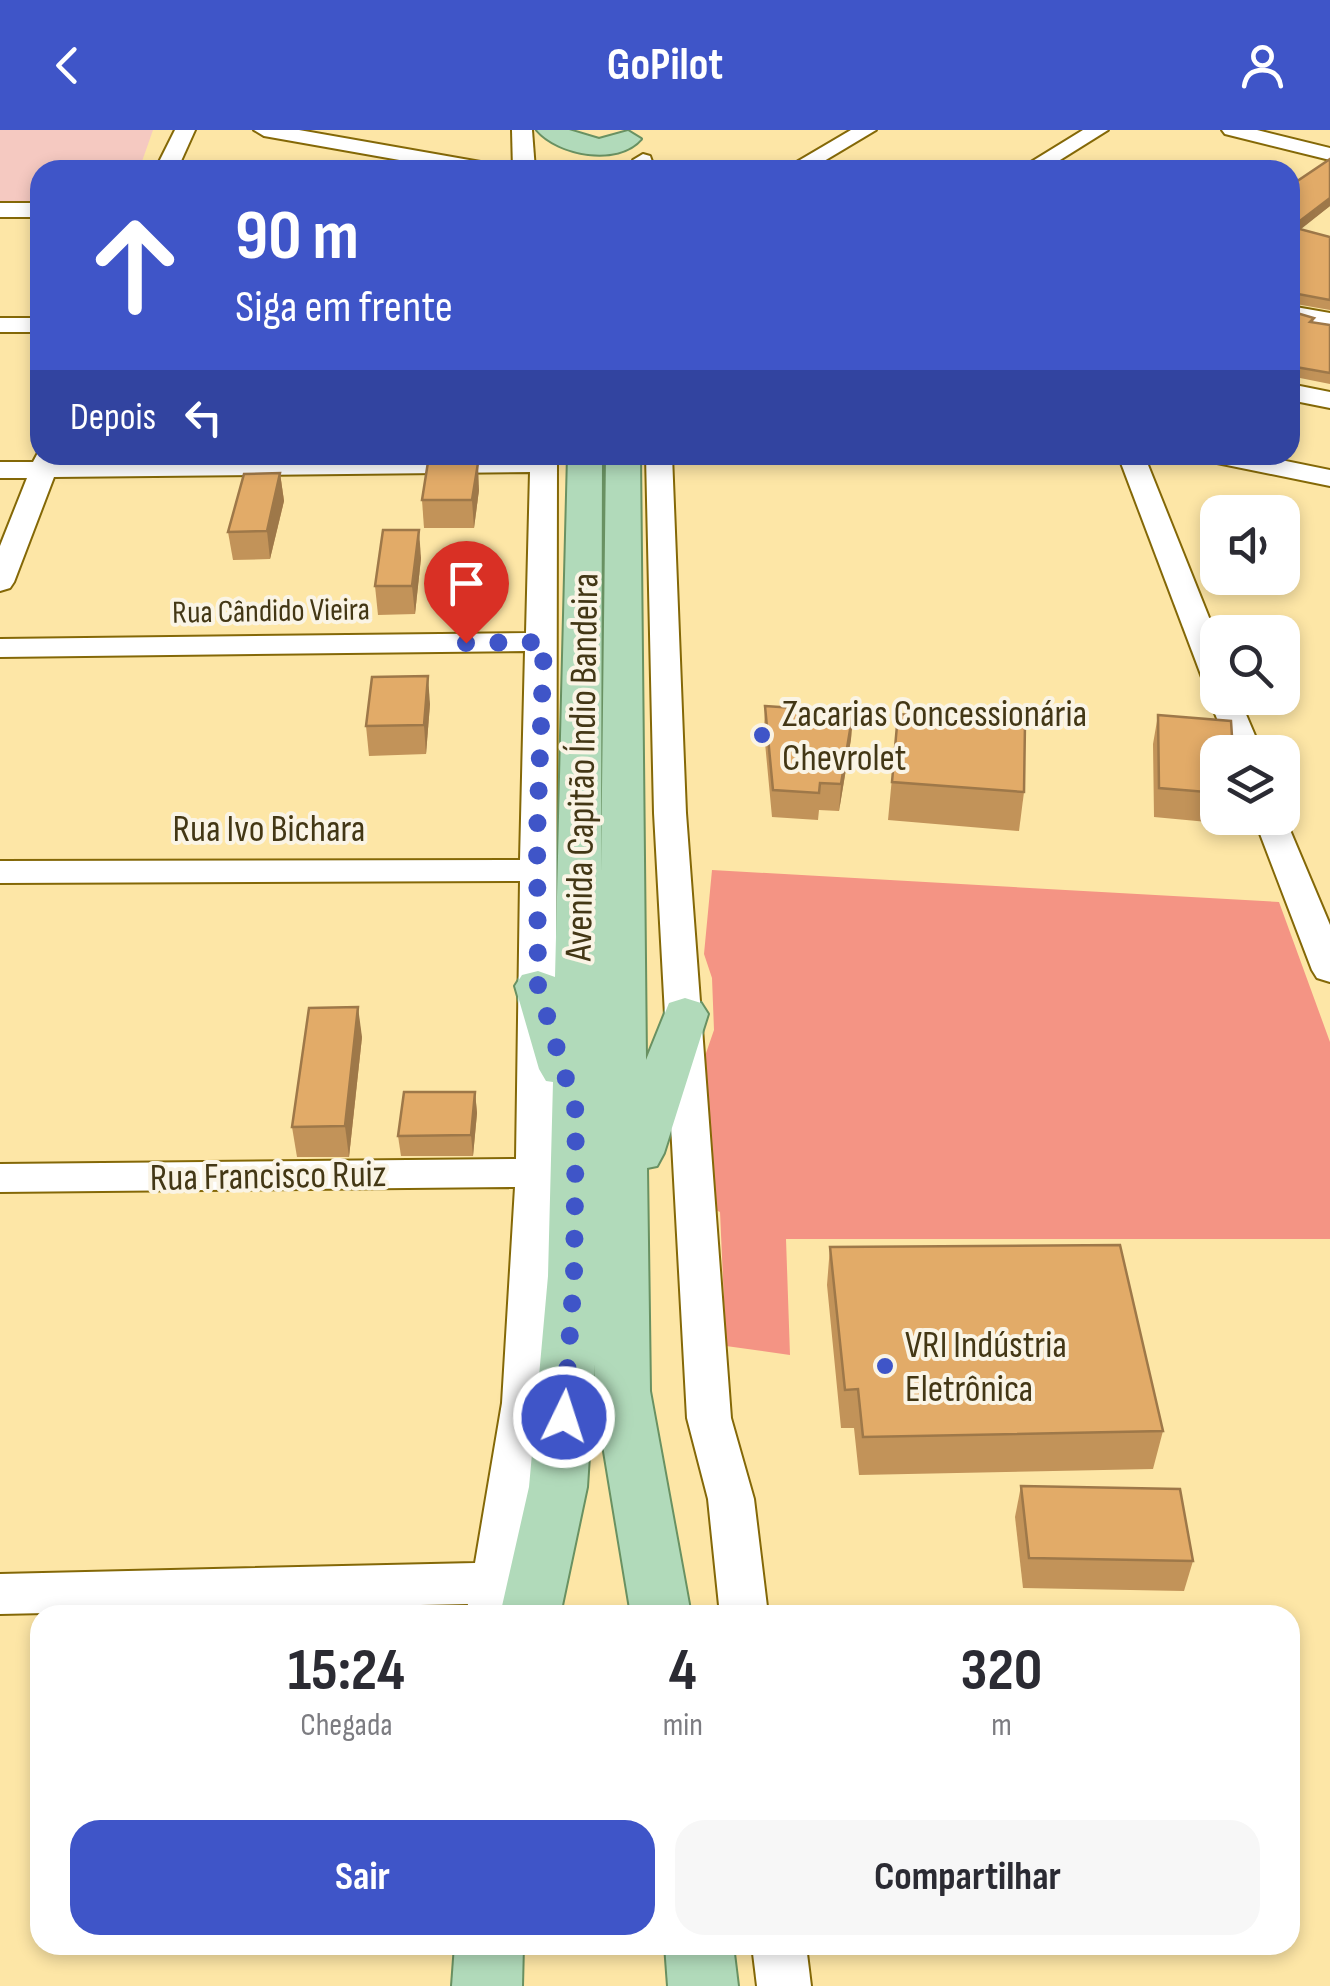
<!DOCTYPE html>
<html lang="pt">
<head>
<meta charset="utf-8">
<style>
	body { margin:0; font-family:"Sofia Sans Condensed",sans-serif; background:#f7f7f7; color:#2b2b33; height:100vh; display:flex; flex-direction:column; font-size:38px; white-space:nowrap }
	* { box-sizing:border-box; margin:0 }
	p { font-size:32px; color:#7c7c81 }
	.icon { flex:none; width:55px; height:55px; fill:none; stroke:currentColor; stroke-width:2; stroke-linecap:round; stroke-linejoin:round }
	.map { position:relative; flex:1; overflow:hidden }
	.panel { position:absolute; left:30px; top:1475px; width:1270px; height:350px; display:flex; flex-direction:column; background:#fff; border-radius:30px; box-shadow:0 5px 15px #0003 }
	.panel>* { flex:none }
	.hud { position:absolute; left:30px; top:30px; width:1270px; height:305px; border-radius:30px; box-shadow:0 5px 15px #0003; background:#3f55c8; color:#fff; overflow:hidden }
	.tools { position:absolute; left:1200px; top:365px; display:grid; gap:20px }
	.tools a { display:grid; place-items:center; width:100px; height:100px; border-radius:20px; background:#fff; box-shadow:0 5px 15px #0003; font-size:50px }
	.pin { position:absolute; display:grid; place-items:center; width:85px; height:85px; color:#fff; margin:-102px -42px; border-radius:50% 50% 50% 0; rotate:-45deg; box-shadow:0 0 10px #0007 }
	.pin .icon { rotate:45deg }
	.me { position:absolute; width:110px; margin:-55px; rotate:4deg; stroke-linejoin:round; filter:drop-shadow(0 0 8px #0008) }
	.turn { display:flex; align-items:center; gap:35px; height:210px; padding:0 40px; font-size:45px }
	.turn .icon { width:130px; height:130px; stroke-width:2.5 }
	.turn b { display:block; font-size:70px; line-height:85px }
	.then { display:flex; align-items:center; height:95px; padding:0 40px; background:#0003; gap:20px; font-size:38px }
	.eta { display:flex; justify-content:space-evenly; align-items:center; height:170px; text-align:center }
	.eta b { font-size:60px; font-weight:700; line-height:70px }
	.button { display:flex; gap:20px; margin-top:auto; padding:20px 40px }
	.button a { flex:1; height:115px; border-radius:30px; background:#3f55c8; color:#fff; font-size:40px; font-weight:700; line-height:115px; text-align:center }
	.button a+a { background:#f7f7f7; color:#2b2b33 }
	header { display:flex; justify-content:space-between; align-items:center; height:130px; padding:0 40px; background:#3f55c8; color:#fff; font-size:45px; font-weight:700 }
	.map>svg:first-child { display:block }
	.green { fill:#f5c9c1 }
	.forest { fill:#f49484 }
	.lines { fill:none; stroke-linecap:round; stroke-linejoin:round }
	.minor-casing { stroke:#846807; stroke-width:4 }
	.major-casing { stroke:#699162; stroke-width:4 }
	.minor { fill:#fff; fill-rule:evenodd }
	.major { fill:#b1daba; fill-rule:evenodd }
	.wall { fill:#c29359 }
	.shaded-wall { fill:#9e7849 }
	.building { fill:#e2ab68; stroke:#9e7849; stroke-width:2.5 }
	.route { stroke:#3f55c8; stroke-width:18; stroke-dasharray:0 32.4 }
	.poi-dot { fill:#3f55c8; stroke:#faf4e5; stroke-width:4 }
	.labels { text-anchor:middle; stroke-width:8; stroke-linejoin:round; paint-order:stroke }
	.far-street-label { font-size:32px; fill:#433715; stroke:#faf4e5 }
	.poi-label { font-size:38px; fill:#433715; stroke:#faf4e5; text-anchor:start }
	.street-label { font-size:38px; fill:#433715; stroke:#faf4e5 }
</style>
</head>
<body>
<header><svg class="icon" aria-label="back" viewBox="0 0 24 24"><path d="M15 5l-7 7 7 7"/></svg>GoPilot<svg class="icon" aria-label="person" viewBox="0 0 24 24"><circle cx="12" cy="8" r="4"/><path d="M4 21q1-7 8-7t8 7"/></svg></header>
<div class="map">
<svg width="1330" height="1856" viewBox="0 0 1330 1856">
	<rect width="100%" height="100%" fill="#fde6a6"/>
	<polygon class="green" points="0,0 153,0 139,40 40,40 40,76 0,76"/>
	<polygon class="forest" points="712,740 1279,772 1330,912 1330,1109 786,1109 790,1225 726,1216 720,1082 688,1067 671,1005 676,948 705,926 714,900 712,848 704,824"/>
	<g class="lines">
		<g class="minor-casing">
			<g id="minor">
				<polygon points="175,0 195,0 177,40 155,40"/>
				<polygon points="254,0 299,0 492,34 503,40 456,40 264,6"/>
				<polygon points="512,0 532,0 535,40 513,40"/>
				<polygon points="851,0 876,0 809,40 783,40"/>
				<polygon points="1083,0 1108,0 1044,40 1018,40"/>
				<polygon points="1222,0 1257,0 1330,18 1330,30 1225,4"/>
				<polygon points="643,24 650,26 655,40 633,40 633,30"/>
				<rect x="0" y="73" width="40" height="14"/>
				<polygon points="1290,176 1330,183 1330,197 1290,190"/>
				<rect x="0" y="188" width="40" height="14"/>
				<polygon points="1290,254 1330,262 1330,278 1290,270"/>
				<polygon points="40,319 40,325 62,325 60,331 557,325 556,1043 546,1273 514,1485 466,1485 468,1474 0,1484 0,1444 475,1433 502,1273 515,1057 0,1062 0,1034 516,1029 520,751 0,753 0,731 520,730 525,521 0,527 0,509 526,503 530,342 54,347 14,452 10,458 0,461 0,416 27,348 0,348 0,332 33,332"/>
				<polygon points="646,325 672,325 686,683 731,1288 754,1369 768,1485 720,1485 708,1369 687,1288 654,683"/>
				<polygon points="1118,325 1144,325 1218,510 1218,559 1207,556 1203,550"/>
				<polygon points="1204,325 1256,325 1330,340 1330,356 1217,333"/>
				<polygon points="1218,560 1218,568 1239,568 1262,622 1230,622 1209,568"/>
				<polygon points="1282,681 1330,795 1330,852 1317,848 1312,840 1254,688 1282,688"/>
				<polygon points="752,1815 806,1815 811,1856 757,1856"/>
			</g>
		</g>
		<g class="major-casing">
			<g id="major">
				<path d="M 537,0 L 569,0 L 599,9 L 628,1 L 641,9 C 618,36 558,25 537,0 Z"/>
				<polygon points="568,325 602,325 601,743 606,325 640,325 646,930 669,873 685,868 701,873 708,884 664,1023 657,1036 647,1038 650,1261 691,1485 631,1485 594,1261 595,1234 587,1357 560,1485 500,1485 529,1357 548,1146 553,952 546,951 539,939 515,856 522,845 538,841 555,847"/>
				<polygon points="455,1815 523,1815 522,1856 452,1856"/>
				<polygon points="665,1815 733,1815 738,1856 668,1856"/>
			</g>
		</g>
		<use href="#minor" class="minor"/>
		<use href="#major" class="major"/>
	</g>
	<g class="wall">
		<polygon points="1330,29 1330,76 1300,99 1330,107 1330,180 1290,173 1290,56"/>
		<polygon points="1290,181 1314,188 1313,192 1330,195 1330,254 1290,246"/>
		<polygon points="280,343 284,371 270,429 233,430 228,402"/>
		<polygon points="479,360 474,398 424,398 422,370"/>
		<polygon points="421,428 415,484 378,485 375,456"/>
		<polygon points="430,574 426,624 369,626 366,596"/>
		<polygon points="765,576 853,582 851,609 839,681 819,680 818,690 772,687 764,602"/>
		<polygon points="898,584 1024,662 1019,701 888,690"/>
		<polygon points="1158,585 1218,622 1218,688 1230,688 1229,694 1154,687 1153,614"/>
		<polygon points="362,907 349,1027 297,1027 292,997"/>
		<polygon points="475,962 477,983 473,1026 401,1026 398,1006"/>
		<polygon points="830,1117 1163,1301 1153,1339 859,1345 854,1298 841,1298 827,1155"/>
		<polygon points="1021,1356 1193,1431 1184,1461 1023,1458 1015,1387"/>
	</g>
	<g class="shaded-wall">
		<polygon points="1330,68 1330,76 1291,107 1292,97"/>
		<polygon points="478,333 479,360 474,398 472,370"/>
		<polygon points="280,343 284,371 270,429 267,401"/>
		<polygon points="419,400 421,428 415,484 412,456"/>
		<polygon points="428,546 430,574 426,624 424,595"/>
		<polygon points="853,582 851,609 839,681 841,654"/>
		<polygon points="358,877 362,907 349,1027 345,996"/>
		<polygon points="475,962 477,983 473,1026 471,1005"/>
	</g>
	<g class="building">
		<polygon points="1330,29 1330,68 1292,97 1330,107 1330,170 1293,163 1290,165 1290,56"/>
		<polygon points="1290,181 1314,188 1310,192 1330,195 1330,243 1290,236"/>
		<polygon points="428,332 478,333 472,370 422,370"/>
		<polygon points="280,343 267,401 228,402 244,344"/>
		<polygon points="383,400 419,400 412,456 375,456"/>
		<polygon points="428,546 424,595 366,596 372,547"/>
		<polygon points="765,576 853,582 841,654 820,653 819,663 773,660"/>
		<polygon points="898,584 1025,593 1024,662 892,652"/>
		<polygon points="1158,585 1231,591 1233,622 1218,622 1218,663 1159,658"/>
		<polygon points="358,877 345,996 292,997 309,878"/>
		<polygon points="404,962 475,962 471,1005 398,1006"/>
		<polygon points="1120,1115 1163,1301 863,1307 858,1259 845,1260 830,1117"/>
		<polygon points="1021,1356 1180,1359 1193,1431 1029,1428"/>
	</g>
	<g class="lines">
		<polyline class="route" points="466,513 544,512 537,706 538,856 576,982 574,1146 564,1287"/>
	</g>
	<g class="poi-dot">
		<circle cx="762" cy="605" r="10"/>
		<circle cx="885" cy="1236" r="10"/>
	</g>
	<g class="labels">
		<g class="far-street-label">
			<text transform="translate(271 480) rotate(-1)" y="11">Rua Cândido Vieira</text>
		</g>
		<g class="poi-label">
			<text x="782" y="596">Zacarias Concessionária<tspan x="782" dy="44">Chevrolet</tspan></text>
			<text x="905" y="1227">VRI Indústria<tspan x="905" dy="44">Eletrônica</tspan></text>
		</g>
		<g class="street-label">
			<text transform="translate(581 637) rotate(-89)" y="13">Avenida Capitão Índio Bandeira</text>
			<text x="269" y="711">Rua Ivo Bichara</text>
			<text transform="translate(268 1045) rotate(-1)" y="13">Rua Francisco Ruiz</text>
		</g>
	</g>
</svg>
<div class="tools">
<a><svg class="icon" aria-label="sound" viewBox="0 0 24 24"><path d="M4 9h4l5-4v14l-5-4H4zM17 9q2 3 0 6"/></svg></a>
<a><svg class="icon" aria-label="search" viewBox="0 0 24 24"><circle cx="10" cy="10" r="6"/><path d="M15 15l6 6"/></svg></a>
<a><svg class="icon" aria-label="layers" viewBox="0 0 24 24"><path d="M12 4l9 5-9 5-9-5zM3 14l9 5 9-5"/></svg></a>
</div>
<div class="pin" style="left:466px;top:513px;background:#d93025"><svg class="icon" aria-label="arrive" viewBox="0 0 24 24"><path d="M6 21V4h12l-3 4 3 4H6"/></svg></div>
<svg class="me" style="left:564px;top:1287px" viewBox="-20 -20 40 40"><circle r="17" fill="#3f55c8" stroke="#fff" stroke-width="3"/><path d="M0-11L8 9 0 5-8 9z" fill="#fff"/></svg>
<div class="hud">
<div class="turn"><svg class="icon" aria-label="ahead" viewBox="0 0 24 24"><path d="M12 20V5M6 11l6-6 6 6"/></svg><div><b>90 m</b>Siga em frente</div></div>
<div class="then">Depois<svg class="icon" aria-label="left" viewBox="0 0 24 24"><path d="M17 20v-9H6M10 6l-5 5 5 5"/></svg></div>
</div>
<section class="panel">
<div class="eta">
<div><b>15:24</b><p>Chegada</p></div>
<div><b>4</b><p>min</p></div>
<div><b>320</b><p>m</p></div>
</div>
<div class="button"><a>Sair</a><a>Compartilhar</a></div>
</section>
</div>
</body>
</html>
